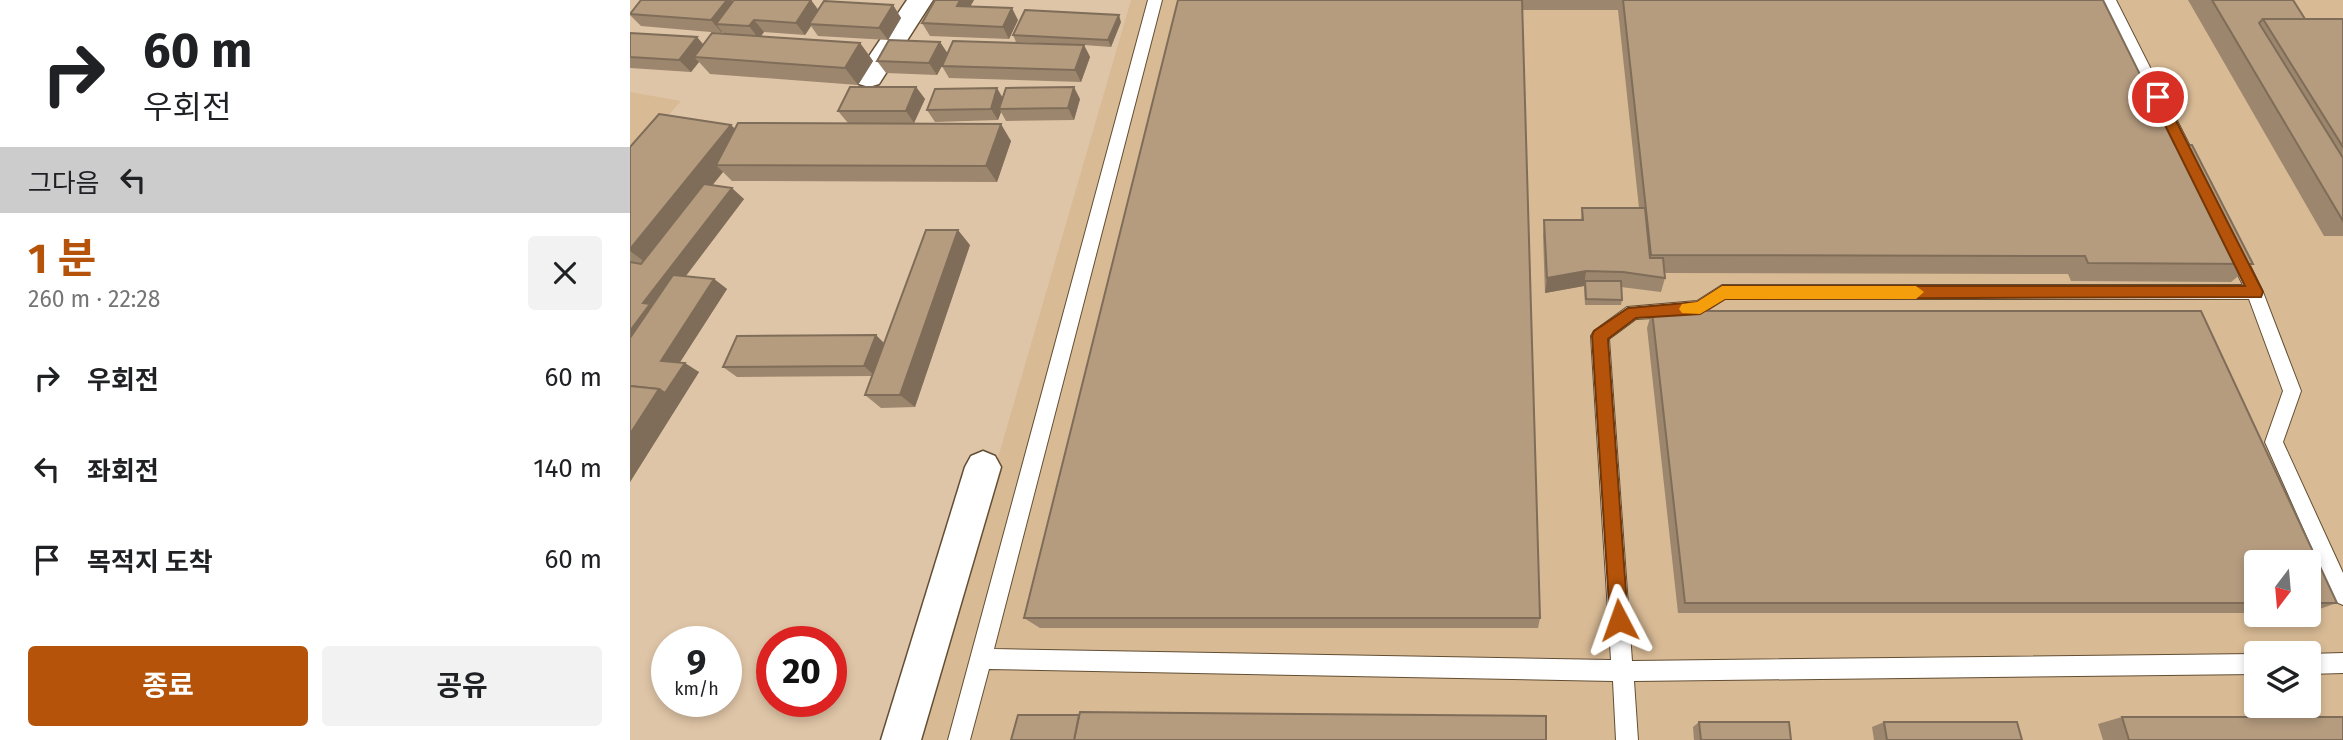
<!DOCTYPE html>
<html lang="ko">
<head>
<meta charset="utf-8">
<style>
	body { margin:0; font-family:"Fira Sans","Noto Sans KR",sans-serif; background:#f2f2f2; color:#202124; height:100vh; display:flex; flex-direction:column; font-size:26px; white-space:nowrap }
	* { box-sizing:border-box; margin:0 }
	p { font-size:23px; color:#757577 }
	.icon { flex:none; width:38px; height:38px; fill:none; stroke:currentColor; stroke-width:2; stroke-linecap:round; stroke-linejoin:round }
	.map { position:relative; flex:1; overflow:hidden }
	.drawer { display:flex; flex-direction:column; background:#fff; width:630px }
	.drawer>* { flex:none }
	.hud { background:#fff; color:#202124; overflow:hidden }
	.needle { width:46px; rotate:196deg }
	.controls { position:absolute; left:1614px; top:550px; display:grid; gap:14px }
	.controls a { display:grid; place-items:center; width:77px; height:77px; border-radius:7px; background:#fff; box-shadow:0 4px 10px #0003; font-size:35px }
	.speed { position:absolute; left:21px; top:626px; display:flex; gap:14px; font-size:35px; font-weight:700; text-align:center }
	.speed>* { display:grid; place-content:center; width:91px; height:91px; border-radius:50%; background:#fff; box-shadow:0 4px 10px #0003; line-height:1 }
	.speed small { font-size:18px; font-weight:400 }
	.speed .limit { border:10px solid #d22; background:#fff; color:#111 }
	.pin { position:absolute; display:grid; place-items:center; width:60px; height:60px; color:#fff; margin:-30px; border:4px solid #fff; border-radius:50%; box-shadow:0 2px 7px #0007 }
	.me { position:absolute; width:77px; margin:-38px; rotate:356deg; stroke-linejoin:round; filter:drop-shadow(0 0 5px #0008) }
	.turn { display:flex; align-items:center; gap:24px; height:147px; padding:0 28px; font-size:32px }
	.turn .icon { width:91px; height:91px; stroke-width:2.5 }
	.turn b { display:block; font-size:49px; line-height:60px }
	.then { display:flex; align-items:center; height:66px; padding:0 28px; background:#0003; gap:14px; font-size:26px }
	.round { display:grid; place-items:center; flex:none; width:74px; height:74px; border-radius:7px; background:#f2f2f2 }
	.summary { display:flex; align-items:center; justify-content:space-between; height:119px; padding:0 28px }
	h1 { font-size:42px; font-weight:700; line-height:52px; color:#b45309 }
	.primary-button { display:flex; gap:14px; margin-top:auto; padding:14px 28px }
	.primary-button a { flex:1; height:80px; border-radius:7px; background:#b45309; color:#fff; font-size:28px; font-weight:700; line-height:80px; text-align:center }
	.primary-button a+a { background:#f2f2f2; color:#202124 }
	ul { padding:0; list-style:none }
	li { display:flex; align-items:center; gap:21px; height:91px; padding:0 28px }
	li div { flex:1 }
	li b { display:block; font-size:26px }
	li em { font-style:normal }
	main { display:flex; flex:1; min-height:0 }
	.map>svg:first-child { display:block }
	.built { fill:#d8ba95; fill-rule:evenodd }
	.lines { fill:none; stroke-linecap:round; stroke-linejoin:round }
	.service-casing { stroke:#634e33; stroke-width:2 }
	.minor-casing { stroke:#634e33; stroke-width:3 }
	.service { fill:#fff; fill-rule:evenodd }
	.minor { fill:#fff; fill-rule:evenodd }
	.wall { fill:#9c866d }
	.shaded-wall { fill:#7f6d59 }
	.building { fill:#b59c7f; stroke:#7f6d59; stroke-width:2 }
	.route { fill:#b45309; stroke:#753606; stroke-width:2 }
	.slow { fill:#f59e0b }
</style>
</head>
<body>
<main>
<section class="drawer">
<div class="hud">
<div class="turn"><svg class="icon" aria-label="right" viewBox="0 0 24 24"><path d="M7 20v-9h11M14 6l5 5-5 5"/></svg><div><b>60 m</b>우회전</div></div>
<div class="then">그다음<svg class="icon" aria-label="left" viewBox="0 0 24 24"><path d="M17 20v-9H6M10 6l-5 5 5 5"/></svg></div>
</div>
<div class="summary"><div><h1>1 분</h1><p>260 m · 22:28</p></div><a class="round"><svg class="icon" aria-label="close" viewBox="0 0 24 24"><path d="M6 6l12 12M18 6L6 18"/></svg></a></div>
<ul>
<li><svg class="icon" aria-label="right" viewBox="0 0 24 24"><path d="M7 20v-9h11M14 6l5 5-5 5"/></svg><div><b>우회전</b></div><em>60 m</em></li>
<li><svg class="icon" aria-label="left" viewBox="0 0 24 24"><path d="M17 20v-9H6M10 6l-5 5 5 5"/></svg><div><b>좌회전</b></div><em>140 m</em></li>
<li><svg class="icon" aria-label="arrive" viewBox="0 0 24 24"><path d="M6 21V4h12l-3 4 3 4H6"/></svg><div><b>목적지 도착</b></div><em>60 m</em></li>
</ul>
<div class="primary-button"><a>종료</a><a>공유</a></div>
</section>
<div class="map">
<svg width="1713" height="740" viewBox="0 0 1713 740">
	<rect width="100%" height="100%" fill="#dfc5a7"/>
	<g class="built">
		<path d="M 501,0 L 1713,0 L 1713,740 L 286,740 ZM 1626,562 L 1678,562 L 1678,614 L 1626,614 ZM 1626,653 L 1678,653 L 1678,705 L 1626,705 Z"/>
		<polygon points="0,92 51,101 0,159"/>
	</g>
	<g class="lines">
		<g class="service-casing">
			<g id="service">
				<polygon points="518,0 532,0 364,649 981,660 961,336 964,331 997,307 1067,301 1092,285 1613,285 1596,250 1604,244 1610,245 1633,292 1671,391 1653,442 1713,573 1713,605 1706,602 1635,442 1653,391 1619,299 1095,299 1070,315 1006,319 979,339 1002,661 1626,654 1626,674 1004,681 1008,740 986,740 983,681 359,669 340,740 318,740"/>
				<polygon points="1472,0 1486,0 1570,166 1567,170 1557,170"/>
				<polygon points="1713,653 1713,673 1678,674 1678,654"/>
			</g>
		</g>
		<g class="minor-casing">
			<g id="minor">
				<polygon points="277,0 303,0 249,84 239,87 229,84 225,77"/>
				<polygon points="353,451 365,456 371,467 291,740 251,740 335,467 341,456"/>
			</g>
		</g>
		<use href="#service" class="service"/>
		<use href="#minor" class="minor"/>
	</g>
	<g class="wall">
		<polygon points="344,0 340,6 388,20 379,39 300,36 292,23"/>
		<polygon points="548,0 1473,0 1545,145 1623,264 1601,282 1441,281 1438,274 1035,273 1035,278 1031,292 991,287 992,300 991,305 955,305 954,286 915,293 913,235 914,220 951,220 952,208 1009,208 988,10 892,10 910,618 908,628 410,628 394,618"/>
		<polygon points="1558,0 1663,0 1675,19 1713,19 1713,236 1694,236"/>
		<polygon points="103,1 188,10 263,5 271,18 258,40 188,36 181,26 175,35 134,32 130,36 230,43 243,61 228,85 80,74 69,62 61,72 0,68 0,33 67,37 73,45 94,34 92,32 92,33 11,26 0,15 0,13"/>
		<polygon points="491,22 481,47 454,45 460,57 451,82 319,78 312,66 307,75 256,73 247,61 310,42 317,53 454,45 386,42 383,35"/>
		<polygon points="286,87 295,99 284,123 218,123 208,111"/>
		<polygon points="373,98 450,99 444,120 376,121 371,112 368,120 305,122 297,110"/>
		<polygon points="101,125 105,129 381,141 367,182 102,181 93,172 82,185 114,199 56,276 84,279 97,289 50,362 69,372 0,482 0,147"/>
		<polygon points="340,245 285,407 251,408 235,395 242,376 107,377 93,367 254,343"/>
		<polygon points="1022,311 1571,311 1707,603 1678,613 1678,562 1626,562 1626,613 1048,613 1017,328"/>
		<polygon points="1492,717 1713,740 1473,740 1468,724"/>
		<polygon points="1069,722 1161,740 1064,740 1063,727"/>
		<polygon points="1254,722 1392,740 1244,740 1242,727"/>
	</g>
	<g class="shaded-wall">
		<polygon points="97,0 102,0 109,9 86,24 92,32 92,33 81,20"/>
		<polygon points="181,0 190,12 179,24 181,26 175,35 166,23"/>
		<polygon points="330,0 344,0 334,18 327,6"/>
		<polygon points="263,5 271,18 258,40 249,28"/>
		<polygon points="382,8 388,20 379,39 373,27"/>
		<polygon points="489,15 491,22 481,47 478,40"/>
		<polygon points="124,20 134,32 129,39 119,26"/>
		<polygon points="67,37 78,50 64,57 69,62 61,72 49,60"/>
		<polygon points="310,42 318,54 307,75 299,63"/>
		<polygon points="230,43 243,61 228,85 215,68"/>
		<polygon points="454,45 460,57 451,82 445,70"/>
		<polygon points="286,87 295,99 284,123 276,111"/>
		<polygon points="444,87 450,99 444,120 438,108"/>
		<polygon points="367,88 374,100 369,109 371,112 368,120 361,109"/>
		<polygon points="371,124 381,141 367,182 356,166"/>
		<polygon points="101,125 117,141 86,165 93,172 19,265 0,251 0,249"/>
		<polygon points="102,188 114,199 29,311 0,346 0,331 13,303"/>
		<polygon points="328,230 340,245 285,407 270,395"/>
		<polygon points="956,271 954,286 915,293 917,278"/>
		<polygon points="84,279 97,289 45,370 31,361"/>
		<polygon points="246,335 256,345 245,376 234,366"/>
		<polygon points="55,363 69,372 0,482 0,434 29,389"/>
	</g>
	<g class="building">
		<polygon points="11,0 97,0 81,20 0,14"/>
		<polygon points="104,0 181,0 166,23 124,20 119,26 86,24"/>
		<polygon points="305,0 330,0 327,6 382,8 373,27 292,23"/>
		<polygon points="548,0 892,0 910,618 394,618"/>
		<polygon points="993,0 1473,0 1545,145 1562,145 1623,264 1458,263 1455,256 1021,255"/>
		<polygon points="1582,0 1663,0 1675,19 1633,19 1629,23 1713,158 1713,221"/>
		<polygon points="194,1 263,5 249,28 179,24"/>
		<polygon points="395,10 489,15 478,40 383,35"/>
		<polygon points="1633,19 1713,19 1713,147"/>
		<polygon points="0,33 67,37 49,60 0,57"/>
		<polygon points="82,33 230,43 215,68 64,57"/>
		<polygon points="259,40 310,42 299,63 247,61"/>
		<polygon points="323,41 454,45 445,70 312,66"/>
		<polygon points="220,87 286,87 276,111 208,111"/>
		<polygon points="444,87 438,108 369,109 376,88"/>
		<polygon points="367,88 361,109 297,110 305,89"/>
		<polygon points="29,114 101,125 0,249 0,147"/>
		<polygon points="108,123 371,124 356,166 86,165"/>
		<polygon points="74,184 102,188 13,303 20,304 0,331 0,262 11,264"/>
		<polygon points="952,208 1015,208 1020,258 1033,258 1035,278 993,272 956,271 917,278 914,220 953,220"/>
		<polygon points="296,230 328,230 270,395 235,395"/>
		<polygon points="43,275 84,279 31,361 55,363 35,393 29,389 0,386 0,338"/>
		<polygon points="955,281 991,281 992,300 956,299"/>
		<polygon points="1022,311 1571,311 1707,603 1678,603 1678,562 1626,562 1626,603 1055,603"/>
		<polygon points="246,335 234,366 93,367 107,336"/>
		<polygon points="0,386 29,389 0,434"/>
		<polygon points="450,712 916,716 916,740 444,740"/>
		<polygon points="388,715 449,715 444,740 381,740"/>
		<polygon points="1492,717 1713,717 1713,740 1499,740"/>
		<polygon points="1069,722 1159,722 1161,740 1071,740"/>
		<polygon points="1254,722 1387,722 1392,740 1257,740"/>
	</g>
	<polygon class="route" points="1528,93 1534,97 1631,288 1633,292 1631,297 1095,299 1070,314 1006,318 978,339 998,620 996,626 989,629 983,626 980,620 962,336 964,331 998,308 1067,302 1092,286 1615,286 1521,97"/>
	<polygon class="slow" points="1092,286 1286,286 1294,292 1286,299 1095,299 1070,314 1052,313 1049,309 1052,304 1067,302"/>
</svg>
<div class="controls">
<a><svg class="needle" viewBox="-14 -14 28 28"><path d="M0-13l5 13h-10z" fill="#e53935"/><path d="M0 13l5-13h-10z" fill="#757577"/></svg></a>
<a><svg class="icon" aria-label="layers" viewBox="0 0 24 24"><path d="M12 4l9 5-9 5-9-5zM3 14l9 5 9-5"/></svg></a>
</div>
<div class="speed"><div>9<small>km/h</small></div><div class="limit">20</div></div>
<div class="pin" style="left:1528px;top:97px;background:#d93025"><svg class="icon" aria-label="arrive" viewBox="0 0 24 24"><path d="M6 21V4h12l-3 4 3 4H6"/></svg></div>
<svg class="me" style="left:989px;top:620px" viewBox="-20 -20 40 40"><path d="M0-17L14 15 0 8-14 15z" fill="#b45309" stroke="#fff" stroke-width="4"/></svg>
</div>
</main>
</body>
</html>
